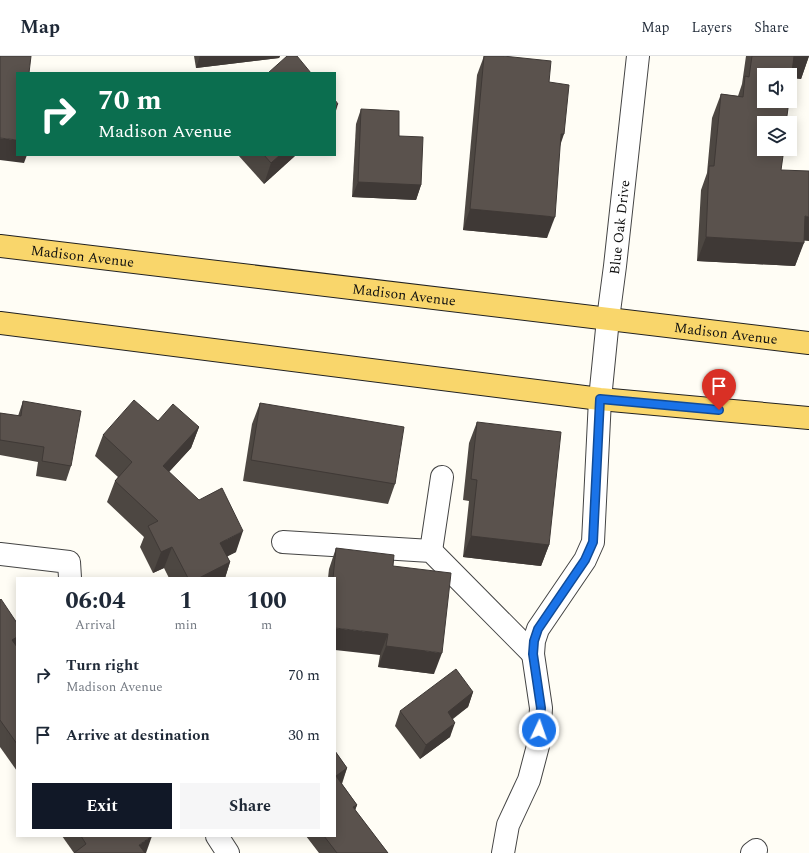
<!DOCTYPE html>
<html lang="en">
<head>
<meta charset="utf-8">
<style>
	body { margin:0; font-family:Spectral,serif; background:#f6f6f7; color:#1f2937; height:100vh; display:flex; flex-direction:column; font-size:15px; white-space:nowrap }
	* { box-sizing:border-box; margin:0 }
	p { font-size:13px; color:#747a83 }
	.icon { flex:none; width:22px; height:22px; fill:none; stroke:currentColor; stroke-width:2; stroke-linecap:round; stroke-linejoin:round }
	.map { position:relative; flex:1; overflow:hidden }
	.details { position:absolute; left:16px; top:521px; width:320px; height:260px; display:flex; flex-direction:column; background:#fff; border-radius:0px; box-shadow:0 2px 10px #0003 }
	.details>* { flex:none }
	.hud { position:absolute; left:16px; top:16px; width:320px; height:84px; border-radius:0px; box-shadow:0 2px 10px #0003; background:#0b6e4f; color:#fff; overflow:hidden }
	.fabs { position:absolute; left:757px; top:12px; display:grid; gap:8px }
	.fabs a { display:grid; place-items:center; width:40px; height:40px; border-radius:0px; background:#fff; box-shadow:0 2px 10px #0003; font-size:20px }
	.pin { position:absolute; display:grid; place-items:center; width:34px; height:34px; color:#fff; margin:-41px -17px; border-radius:50% 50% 50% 0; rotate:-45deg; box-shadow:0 0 4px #0007 }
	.pin .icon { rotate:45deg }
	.me { position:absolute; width:44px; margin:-22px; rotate:3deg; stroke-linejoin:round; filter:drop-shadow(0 0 3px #0008) }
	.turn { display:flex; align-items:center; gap:14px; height:84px; padding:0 16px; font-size:18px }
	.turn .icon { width:52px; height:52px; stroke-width:2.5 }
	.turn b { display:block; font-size:28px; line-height:34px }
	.eta { display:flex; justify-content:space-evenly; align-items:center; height:68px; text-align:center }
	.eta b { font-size:24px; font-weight:700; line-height:28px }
	.cta { display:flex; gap:8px; margin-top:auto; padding:8px 16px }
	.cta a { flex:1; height:46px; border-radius:0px; background:#111827; color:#fff; font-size:16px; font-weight:700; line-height:46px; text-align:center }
	.cta a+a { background:#f6f6f7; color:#1f2937 }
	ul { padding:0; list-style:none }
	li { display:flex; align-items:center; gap:12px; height:60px; padding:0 16px }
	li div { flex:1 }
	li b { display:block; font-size:15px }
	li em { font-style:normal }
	header { display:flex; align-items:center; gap:24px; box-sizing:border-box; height:56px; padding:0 20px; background:#fff; border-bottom:1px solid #e0e1e3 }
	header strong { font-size:19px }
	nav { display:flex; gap:22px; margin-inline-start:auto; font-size:14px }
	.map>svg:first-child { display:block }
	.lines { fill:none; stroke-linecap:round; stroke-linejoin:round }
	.minor-casing { stroke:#444; stroke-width:24 }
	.tertiary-casing { stroke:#444; stroke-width:24 }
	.primary-casing { stroke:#222; stroke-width:24 }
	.minor { stroke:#fff; stroke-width:22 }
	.tertiary { stroke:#fff; stroke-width:22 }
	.primary { stroke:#f9d66b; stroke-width:22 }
	.wall { fill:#4d4742 }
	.shaded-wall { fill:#3f3936 }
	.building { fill:#5a524d; stroke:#3f3936 }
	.route-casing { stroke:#114b97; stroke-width:10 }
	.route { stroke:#1a73e8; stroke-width:7 }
	.labels { text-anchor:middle; stroke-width:4; stroke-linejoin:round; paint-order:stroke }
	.street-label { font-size:14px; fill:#111; stroke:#fff }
</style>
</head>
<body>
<header>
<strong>Map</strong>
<nav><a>Map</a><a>Layers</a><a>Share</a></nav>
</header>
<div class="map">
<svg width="809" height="797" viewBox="0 0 809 797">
	<rect width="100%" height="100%" fill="#fffdf5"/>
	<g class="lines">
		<g class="minor-casing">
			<g id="minor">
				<polyline points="283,486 431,495 533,598"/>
				<polyline points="431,495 442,421"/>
				<polyline points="0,498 69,506 70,522"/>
				<polyline points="217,780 228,797"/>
				<polyline points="503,797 508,769 529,724 539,686 541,652 533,598 534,585 538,573 585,504 593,486 600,343"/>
				<polyline points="752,797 756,794"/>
			</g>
		</g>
		<g class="tertiary-casing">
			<g id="tertiary">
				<path id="s1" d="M 600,343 L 608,263 L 615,210 L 638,0"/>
			</g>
		</g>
		<g class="primary-casing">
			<g id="primary">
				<path id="s2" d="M 0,190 L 809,287"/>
				<polyline points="0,267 600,343 809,362"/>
			</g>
		</g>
		<use href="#minor" class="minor"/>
		<use href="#tertiary" class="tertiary"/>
		<use href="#primary" class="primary"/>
	</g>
	<g class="wall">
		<polygon points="194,0 280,0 279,2 196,12"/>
		<polygon points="484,0 503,0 549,26 560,90 547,182 463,174 477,19"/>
		<polygon points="746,0 809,0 801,23 791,22 781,114 804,185 795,210 697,205 701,134 707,117 712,62 721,38 738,40 742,28"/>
		<polygon points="361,53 399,80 421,129 416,144 352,141 356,68"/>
		<polygon points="238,99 296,99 264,128"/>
		<polygon points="23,345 71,410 66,425 36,420 38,406 0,399 0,357 18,360"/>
		<polygon points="260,347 395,428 388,448 243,425 252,368"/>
		<polygon points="158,365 199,371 191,392 169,416 236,496 227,500 230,506 225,522 169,522 164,512 153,517 140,491 144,481 107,446 115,425 118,421 95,400 103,379"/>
		<polygon points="477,366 549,489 541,510 463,501 469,445 463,444 469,387"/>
		<polygon points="336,492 393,510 434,618 378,611 380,599 335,522 328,522 329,513"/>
		<polygon points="0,544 17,567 17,715 0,691"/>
		<polygon points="473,636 468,651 453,663 450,681 420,703 395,670 400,655"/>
		<polygon points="335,695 347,712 342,728 357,749 355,754 388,797 319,797 306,780 335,780"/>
		<polygon points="62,780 152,780 74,797"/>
	</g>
	<g class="shaded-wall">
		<polygon points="200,0 280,0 279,2 196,12"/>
		<polygon points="793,0 809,0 801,23 790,21"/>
		<polygon points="338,48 335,58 335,51"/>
		<polygon points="561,78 564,78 557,99"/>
		<polygon points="0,82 17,84 17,99 27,99 24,107 0,104"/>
		<polygon points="280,99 296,99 264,128 271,107"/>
		<polygon points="358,126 421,129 416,144 352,141"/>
		<polygon points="470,153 555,161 547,182 463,174"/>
		<polygon points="805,160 809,161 809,185 797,184"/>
		<polygon points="706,181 804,187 795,210 697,205"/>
		<polygon points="199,371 191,392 155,431 163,410"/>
		<polygon points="243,475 236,496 213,508 220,487"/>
		<polygon points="471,480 549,489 541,510 463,501"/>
		<polygon points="172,491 164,512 153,517 161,496"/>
		<polygon points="230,506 225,522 199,522"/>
		<polygon points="335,572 388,578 380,599 335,594"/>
		<polygon points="17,581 17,594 12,584"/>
		<polygon points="386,590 442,597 434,618 378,611"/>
		<polygon points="473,636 468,651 442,670 448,656"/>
		<polygon points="455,667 450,681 420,703 426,689"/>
		<polygon points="347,712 341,728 336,720"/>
		<polygon points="357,749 351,765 353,751"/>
		<polygon points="152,780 146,797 136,797 139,789"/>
	</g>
	<g class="building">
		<polygon points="0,0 31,0 29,17 17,17 17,84 0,82"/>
		<polygon points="287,0 297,0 311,17 268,17"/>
		<polygon points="484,0 503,0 551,5 549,26 569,29 564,78 561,78 555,161 470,153"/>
		<polygon points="752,0 794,0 790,33 790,19 764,19 764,45 789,45 786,67 764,67 764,93 784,93 781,114 809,115 809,161 805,160 804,187 706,181 709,110 714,110 721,38 743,41 745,20 749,21"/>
		<polygon points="335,44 338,48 335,51"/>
		<polygon points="361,53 399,55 399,80 423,81 421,129 358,126"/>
		<polygon points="264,99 280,99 271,107"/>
		<polygon points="134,344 158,365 173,348 199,371 163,410 199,444 222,432 243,475 220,487 230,506 199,522 188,522 172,491 161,496 148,470 158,465 115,425 132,406 103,379"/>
		<polygon points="23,345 81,355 71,410 42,405 44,391 0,384 0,357 21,360"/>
		<polygon points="260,347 404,371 395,428 251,404"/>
		<polygon points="477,366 561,376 549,489 471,480 477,424 471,423"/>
		<polygon points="336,492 394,499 393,510 451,517 442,597 386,590 388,578 335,572 335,522 333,522"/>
		<polygon points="1,543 17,567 17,581 12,584 17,591 17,688 0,664 0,544"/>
		<polygon points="456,613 473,636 448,656 455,667 426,689 400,655"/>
		<polygon points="335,695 347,712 336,720 357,749 353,751 388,797 337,797 324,780 335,780"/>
		<polygon points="81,780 152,780 139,789 145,797 74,797 86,788"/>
	</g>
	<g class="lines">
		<g class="route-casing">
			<polyline id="route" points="539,674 541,652 533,598 534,585 538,573 585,504 593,486 600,343 719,354"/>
		</g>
		<use href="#route" class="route"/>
	</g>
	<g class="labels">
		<g class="street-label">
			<text dy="5" stroke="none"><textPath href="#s1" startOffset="173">Blue Oak Drive</textPath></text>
			<text dy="5" stroke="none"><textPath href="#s2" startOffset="83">Madison Avenue</textPath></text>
			<text dy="5" stroke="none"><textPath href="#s2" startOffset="407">Madison Avenue</textPath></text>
			<text dy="5" stroke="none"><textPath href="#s2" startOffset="731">Madison Avenue</textPath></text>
		</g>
	</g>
</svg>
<div class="fabs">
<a><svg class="icon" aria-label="sound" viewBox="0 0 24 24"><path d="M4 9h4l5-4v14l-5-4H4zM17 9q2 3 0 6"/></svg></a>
<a><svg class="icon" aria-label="layers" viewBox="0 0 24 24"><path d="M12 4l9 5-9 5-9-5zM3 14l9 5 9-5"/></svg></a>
</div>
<div class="pin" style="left:719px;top:354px;background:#d93025"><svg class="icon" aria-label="arrive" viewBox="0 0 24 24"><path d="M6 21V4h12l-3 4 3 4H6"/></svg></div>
<svg class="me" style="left:539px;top:674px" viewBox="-20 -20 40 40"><circle r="17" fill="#1a73e8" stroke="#fff" stroke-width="3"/><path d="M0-11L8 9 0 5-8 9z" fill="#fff"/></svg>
<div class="hud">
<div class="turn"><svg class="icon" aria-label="right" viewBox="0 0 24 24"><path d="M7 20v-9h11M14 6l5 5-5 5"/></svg><div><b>70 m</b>Madison Avenue</div></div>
</div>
<section class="details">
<div class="eta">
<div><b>06:04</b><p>Arrival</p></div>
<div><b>1</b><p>min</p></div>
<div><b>100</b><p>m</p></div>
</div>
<ul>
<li><svg class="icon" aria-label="right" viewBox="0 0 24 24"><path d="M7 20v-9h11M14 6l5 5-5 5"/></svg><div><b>Turn right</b><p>Madison Avenue</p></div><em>70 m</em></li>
<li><svg class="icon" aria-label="arrive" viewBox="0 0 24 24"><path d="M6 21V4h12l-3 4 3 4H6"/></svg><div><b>Arrive at destination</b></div><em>30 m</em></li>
</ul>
<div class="cta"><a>Exit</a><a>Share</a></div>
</section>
</div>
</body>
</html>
